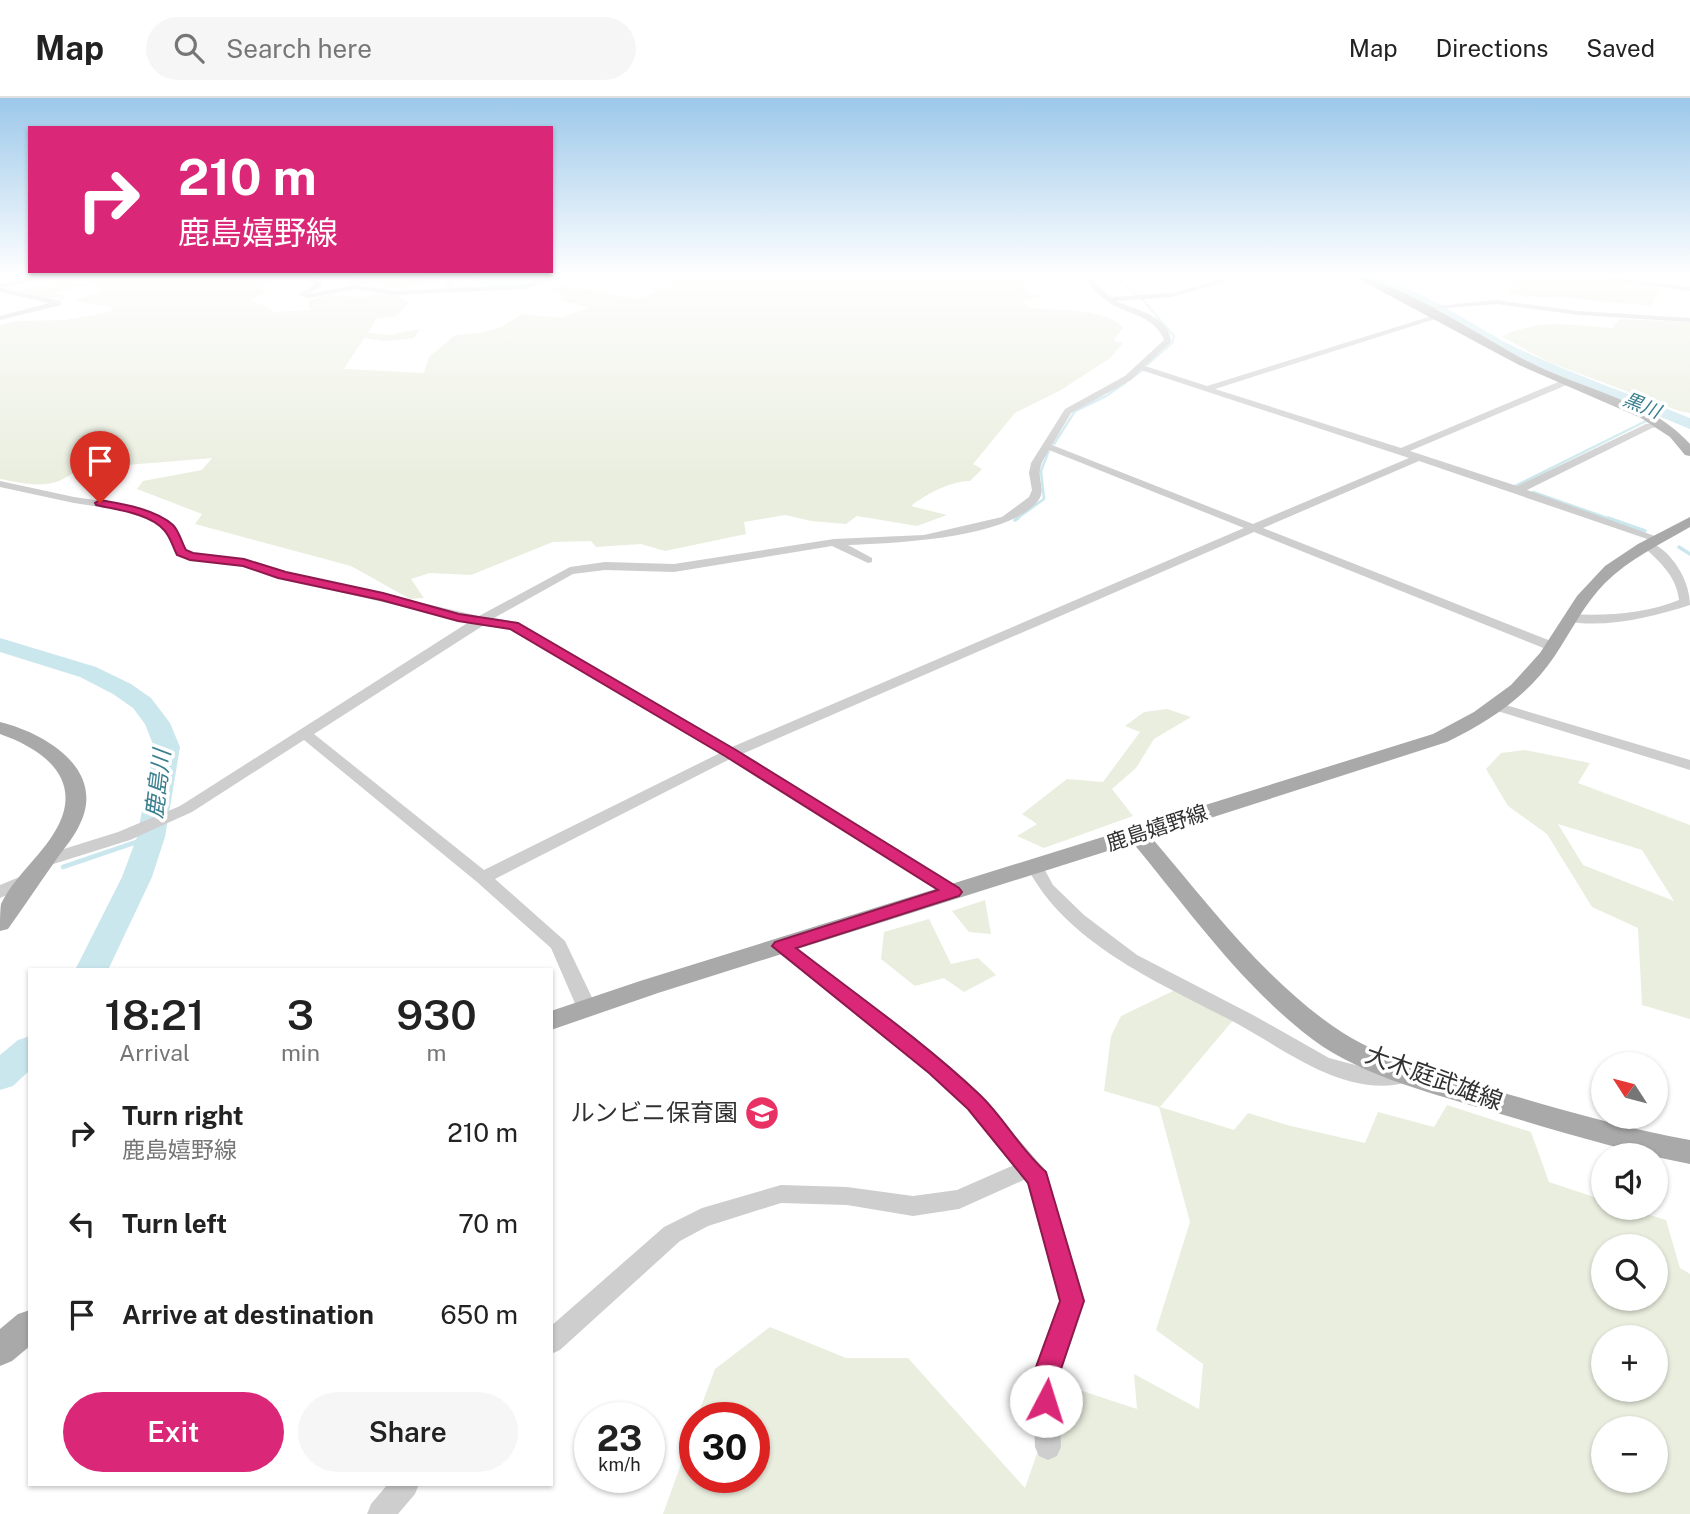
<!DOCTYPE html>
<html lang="en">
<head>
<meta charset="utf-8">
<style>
	body { margin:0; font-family:"Public Sans","Noto Sans JP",sans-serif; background:#f6f6f6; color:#222; height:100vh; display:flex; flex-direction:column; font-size:26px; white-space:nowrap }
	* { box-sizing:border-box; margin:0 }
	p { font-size:23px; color:#767676 }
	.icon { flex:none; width:38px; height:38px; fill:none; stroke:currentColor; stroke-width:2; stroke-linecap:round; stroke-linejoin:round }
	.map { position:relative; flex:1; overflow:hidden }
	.drawer { position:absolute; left:28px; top:870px; width:525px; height:518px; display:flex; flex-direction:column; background:#fff; border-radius:0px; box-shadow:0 2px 5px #0004 }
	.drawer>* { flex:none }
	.top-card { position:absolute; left:28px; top:28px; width:525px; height:147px; border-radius:0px; box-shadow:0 2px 5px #0004; background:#db2777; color:#fff; overflow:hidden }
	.needle { width:46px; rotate:306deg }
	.tools { position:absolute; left:1591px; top:954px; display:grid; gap:14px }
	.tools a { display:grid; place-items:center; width:77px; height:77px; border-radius:50%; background:#fff; box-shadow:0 2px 5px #0004; font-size:35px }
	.speed { position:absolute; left:574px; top:1304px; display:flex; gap:14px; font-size:35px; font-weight:700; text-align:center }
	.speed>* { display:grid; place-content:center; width:91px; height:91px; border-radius:50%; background:#fff; box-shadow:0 2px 5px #0004; line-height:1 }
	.speed small { font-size:18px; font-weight:400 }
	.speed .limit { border:10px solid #d22; background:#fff; color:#111 }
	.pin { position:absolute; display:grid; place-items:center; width:60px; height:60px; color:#fff; margin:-72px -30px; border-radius:50% 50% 50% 0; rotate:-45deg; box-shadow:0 0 7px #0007 }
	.pin .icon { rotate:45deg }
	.me { position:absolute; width:77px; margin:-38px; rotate:5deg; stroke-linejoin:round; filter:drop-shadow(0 0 5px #0008) }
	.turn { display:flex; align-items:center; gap:24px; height:147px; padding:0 35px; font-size:32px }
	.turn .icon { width:91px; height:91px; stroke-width:2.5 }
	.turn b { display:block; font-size:49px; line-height:60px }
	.eta { display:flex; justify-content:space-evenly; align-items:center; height:119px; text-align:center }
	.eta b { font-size:42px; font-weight:600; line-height:49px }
	.action { display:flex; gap:14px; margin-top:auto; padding:14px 35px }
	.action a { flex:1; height:80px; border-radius:42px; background:#db2777; color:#fff; font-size:28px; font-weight:600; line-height:80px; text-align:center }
	.action a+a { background:#f6f6f6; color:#222 }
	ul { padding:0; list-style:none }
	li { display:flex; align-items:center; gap:21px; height:91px; padding:0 35px }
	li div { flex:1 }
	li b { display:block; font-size:26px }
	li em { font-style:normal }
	header { display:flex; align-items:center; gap:42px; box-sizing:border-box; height:98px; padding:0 35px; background:#fff; border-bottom:2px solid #e0e0e0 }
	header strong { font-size:33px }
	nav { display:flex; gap:38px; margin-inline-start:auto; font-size:24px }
	.search { width:490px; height:63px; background:#f6f6f6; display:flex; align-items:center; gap:18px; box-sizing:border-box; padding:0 24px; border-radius:38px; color:#767676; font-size:26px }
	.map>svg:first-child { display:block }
	.green { fill:#eaeedf; fill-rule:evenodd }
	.water { fill:#cbe7ee }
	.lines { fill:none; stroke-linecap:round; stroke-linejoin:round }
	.stream-far3 { stroke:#cbe7ee; stroke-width:2 }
	.stream-far2 { stroke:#cbe7ee; stroke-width:2.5 }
	.stream-far1 { stroke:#cbe7ee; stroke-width:3.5 }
	.stream { stroke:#cbe7ee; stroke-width:4.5 }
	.river { fill:#cbe7ee; fill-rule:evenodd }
	.minor { fill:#cecece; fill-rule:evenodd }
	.major { fill:#a9a9a9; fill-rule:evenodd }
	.route { fill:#db2777; stroke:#8e194d; stroke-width:2 }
	.labels { text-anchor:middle; stroke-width:7; stroke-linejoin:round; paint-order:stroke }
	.far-water-label { font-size:19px; font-style:italic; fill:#3a7f8f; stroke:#fff }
	.street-label { font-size:21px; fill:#313131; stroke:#fff }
	.water-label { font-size:23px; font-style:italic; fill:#3a7f8f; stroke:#fff }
	.near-street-label { font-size:24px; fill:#313131; stroke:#fff }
	.near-poi-label { font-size:24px; fill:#313131; stroke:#fff; text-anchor:end }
</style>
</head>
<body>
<header>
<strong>Map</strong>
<div class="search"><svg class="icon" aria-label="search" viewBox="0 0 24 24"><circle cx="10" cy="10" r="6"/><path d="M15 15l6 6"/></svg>Search here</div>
<nav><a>Map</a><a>Directions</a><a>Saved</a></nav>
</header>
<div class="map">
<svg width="1690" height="1416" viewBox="0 0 1690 1416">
	<rect width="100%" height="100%" fill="#fff"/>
	<g class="green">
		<path d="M 60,178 L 229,178 L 219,181 L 270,182 L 262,189 L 266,194 L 249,203 L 261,206 L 274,214 L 311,212 L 308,203 L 327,197 L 366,199 L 378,194 L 404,195 L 400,200 L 409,205 L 396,218 L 376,221 L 368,235 L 389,237 L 420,231 L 414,240 L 385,243 L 364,240 L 344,271 L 424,275 L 429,259 L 455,237 L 481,235 L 501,229 L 522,216 L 560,220 L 588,210 L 559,201 L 563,196 L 547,192 L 560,187 L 637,201 L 657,194 L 648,192 L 673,185 L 638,178 L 1032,178 L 1033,183 L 1022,187 L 1026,194 L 1043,198 L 1022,203 L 1029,210 C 1055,213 1106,209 1123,230 L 1113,243 L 1123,245 L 1110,260 L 1061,292 L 1015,315 L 973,366 L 982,371 L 970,383 C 951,383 926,396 911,408 L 947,417 L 917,428 L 857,418 L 846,426 L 811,423 L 785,417 L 744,424 L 746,436 L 665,453 L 641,446 L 596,449 L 591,443 L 553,444 L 471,477 L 430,475 L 411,481 L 424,500 L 410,501 L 351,468 L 195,426 L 202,416 L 137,391 L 143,383 L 202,372 L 212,360 L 78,371 C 53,393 31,387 0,381 L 0,227 L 17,223 L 65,222 L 110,214 L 114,209 L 74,203 L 103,192 L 95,186 Z"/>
		<path d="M 403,178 L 403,184 L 435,178 L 436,181 L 452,182 L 452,188 L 471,187 L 470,190 L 444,191 L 446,184 L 383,192 L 381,186 C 369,183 359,190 346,186 L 349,182 L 339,179 Z"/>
		<polygon points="1519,178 1604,181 1661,189 1651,208 1580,201 1521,198 1506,193"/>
		<polygon points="62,184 90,187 52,195 67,199 63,202 0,190 45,188"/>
		<path d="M 1619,221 L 1690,224 L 1690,315 L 1679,313 L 1549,264 L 1502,239 C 1536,219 1575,228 1612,230 Z"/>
		<polygon points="1167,611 1191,619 1154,641 1136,670 1112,691 1133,718 1044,750 1017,738 1037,726 1022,716 1067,681 1103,684 1140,634 1125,628 1144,614"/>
		<path d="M 1525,652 L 1590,665 L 1578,685 L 1690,727 L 1690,921 L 1642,907 L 1638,830 L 1592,809 L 1547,736 L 1508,708 L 1486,671 L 1501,655 ZM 1558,726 L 1642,752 L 1674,803 L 1583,767 Z"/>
		<polygon points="985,802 991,836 969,834 952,813"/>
		<polygon points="929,821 951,866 978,860 996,877 964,894 944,880 915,888 881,861 884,834"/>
		<path d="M 1177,891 L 1235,920 L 1160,1009 L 1234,1032 L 1248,1015 L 1291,1028 L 1365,1045 L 1378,1014 L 1434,1029 L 1447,1007 L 1531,1034 L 1549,1084 L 1603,1102 L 1603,1110 L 1627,1110 L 1666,1122 L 1680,1170 L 1690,1176 L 1690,1416 L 663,1416 L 695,1327 L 695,1379 L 754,1379 L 754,1320 L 697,1319 L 715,1271 L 770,1229 L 846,1260 L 908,1260 L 1025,1390 L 1061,1286 L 1137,1311 L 1134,1276 L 1199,1311 L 1203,1266 L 1156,1232 L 1190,1124 L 1159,1009 L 1104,993 L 1111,938 L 1121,918 ZM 1603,1148 L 1656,1148 L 1656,1200 L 1603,1200 ZM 1603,1239 L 1656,1239 L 1656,1292 L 1603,1292 ZM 1603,1330 L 1656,1330 L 1656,1382 L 1603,1382 Z"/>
	</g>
	<path class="water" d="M 470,178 L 557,178 C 531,187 492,198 470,178 Z"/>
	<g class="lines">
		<g class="stream-far3">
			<polyline points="1114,178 1138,198"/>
			<polyline points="1142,201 1174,238 1172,245 1147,267"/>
			<polyline points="1122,287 1143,272"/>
		</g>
		<g class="stream-far2">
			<polyline points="1054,346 1075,313 1106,298 1125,285"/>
			<polyline points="1515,388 1646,323"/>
			<polyline points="1533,394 1613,422"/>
			<polyline points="1015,422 1044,401 1041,373 1049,352"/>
		</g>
		<g class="stream-far1">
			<polyline points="1608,420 1645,433"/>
			<polyline points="1015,422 1018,420"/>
			<polyline points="1679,449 1690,456"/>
		</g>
		<polyline class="stream" points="63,769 151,739"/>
		<g class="river">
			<path d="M 1361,178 C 1405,178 1471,227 1511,247 C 1567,275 1631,296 1690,320 L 1690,331 L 1502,254 Z"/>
			<polygon points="0,540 96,569 131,586 151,600 170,625 180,649 165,739 152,779 108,872 75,872 122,779 137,739 154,649 145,626 133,610 113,596 80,579 0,554"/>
			<polygon points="30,938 30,972 13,988 0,992 0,957 18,942"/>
		</g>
		<g class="minor">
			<polygon points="39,178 55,178 1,190 61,203 61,207 0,222 0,218 49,205 0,194 0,186"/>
			<polygon points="305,178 313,178 323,187 309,196 356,187 394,193 523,187 553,178 565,178 523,191 394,197 356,191 309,200 298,197 314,187"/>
			<path d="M 1082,178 L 1089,178 L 1110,199 L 1172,195 L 1233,178 L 1245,178 L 1172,199 L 1116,203 C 1136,212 1170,218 1171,244 L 1145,268 L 1207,288 L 1438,216 L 1438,220 L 1215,291 L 1401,350 L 1563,282 L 1569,282 L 1569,286 L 1410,353 L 1517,388 L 1646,326 L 1663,324 L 1663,328 L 1652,330 L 1527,392 L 1663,441 L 1653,443 L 1419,363 L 1263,430 L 1556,545 L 1556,551 L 1546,551 L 1254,434 L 742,656 L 959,790 L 962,794 L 959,798 L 947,798 L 730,661 L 495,781 L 565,843 L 597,910 L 594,915 L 587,917 L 580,915 L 577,910 L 551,850 L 477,784 L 304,642 L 192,714 L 130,742 L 47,768 L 35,768 L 33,764 L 35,760 L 118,734 L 180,708 L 469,524 L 283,481 L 243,468 L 190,461 L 177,456 L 165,432 L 152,423 L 120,412 L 74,405 L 0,389 L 0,383 L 74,399 L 122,406 L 160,419 L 174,428 L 186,452 L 193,455 L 244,461 L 286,474 L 479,518 L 570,469 L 605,464 L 674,466 L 834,441 L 924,437 L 1002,419 L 1029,399 L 1032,392 L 1029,375 L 1031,365 L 1065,311 L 1125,278 L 1164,242 C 1155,218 1129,217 1110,205 C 1099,198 1090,189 1082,178 ZM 1141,272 L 1409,360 L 1253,426 L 1052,347 L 1071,315 L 1131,282 ZM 1049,352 L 1244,430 L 732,649 L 517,524 L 494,520 L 573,476 L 605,472 L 674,474 L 832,448 L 868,465 L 872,464 L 872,460 L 848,447 C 895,445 1007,441 1038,403 C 1046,393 1038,382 1040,372 C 1041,364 1045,359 1049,352 ZM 484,527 L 510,530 L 720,655 L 484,772 L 314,636 Z"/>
			<polygon points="1575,178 1600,178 1690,189 1690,193"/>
			<polygon points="1496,202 1578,213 1690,220 1690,224 1578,217 1496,206 1423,212 1419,210"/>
			<path d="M 1647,443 C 1671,451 1690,482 1690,507 C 1653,519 1604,531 1565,523 L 1565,517 L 1569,516 C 1605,518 1645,516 1679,502 C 1676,476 1658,463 1641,446 Z"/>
			<polygon points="1499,605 1690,662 1690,672 1494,612 1492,609 1494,606"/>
			<path d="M 1035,764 L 1041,765 L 1053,787 L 1084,817 L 1137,857 L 1253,917 L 1329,960 L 1378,973 L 1405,969 L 1412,971 L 1415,977 L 1412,983 C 1349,1003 1289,954 1236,925 C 1162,886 1067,847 1027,769 Z"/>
			<polygon points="29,775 35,777 37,781 35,785 0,800 0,787"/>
			<polygon points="781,842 787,844 943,964 982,999 1046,1073 1084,1203 1058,1280 1061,1349 1057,1358 1048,1362 1039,1358 1035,1349 1032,1280 1060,1203 1026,1081 959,1111 913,1118 847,1107 781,1105 708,1128 680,1143 560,1252 551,1256 551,1228 664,1129 702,1110 781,1087 847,1089 913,1098 957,1092 1014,1067 968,1011 929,974 775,852 772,848 775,844"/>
			<polygon points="388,1386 419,1386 415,1396 398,1416 367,1416 371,1406"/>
		</g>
		<g class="major">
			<path d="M 1353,178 C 1389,178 1487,242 1525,262 C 1564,282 1608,294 1648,314 C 1664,322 1678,333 1690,346 L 1690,358 L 1685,357 L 1670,339 L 1641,320 L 1519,267 Z"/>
			<path d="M 1690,419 L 1690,429 C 1661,446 1629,461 1605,485 C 1584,506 1571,534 1554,559 C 1527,599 1489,623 1447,644 L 1151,739 C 1205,802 1256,871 1323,921 C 1372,959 1435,975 1494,992 C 1559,1011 1623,1030 1690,1042 L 1690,1066 C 1623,1053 1555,1032 1487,1012 C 1425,993 1354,976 1303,934 C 1237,881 1187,810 1133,745 L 658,895 L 551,932 L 551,913 L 640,883 L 1433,636 L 1474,614 L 1511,587 L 1540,555 L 1577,498 L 1605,468 L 1638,446 Z"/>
			<path d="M 0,624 C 45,635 108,672 79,728 C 74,739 65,749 58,759 C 41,783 25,807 8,831 L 0,833 C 0,825 0,813 1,806 C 15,777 45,755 59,726 C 82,678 40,650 0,636 Z"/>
			<polygon points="30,1212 30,1248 12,1263 0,1268 0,1231 18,1216"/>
		</g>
	</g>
	<linearGradient id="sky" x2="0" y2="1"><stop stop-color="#9cc8ea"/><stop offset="0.47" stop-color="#fff"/><stop offset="1" stop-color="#fff" stop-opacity="0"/></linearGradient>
	<rect width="1690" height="377" fill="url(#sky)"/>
	<path class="route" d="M 100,402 C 123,406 155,411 173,427 C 179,433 182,445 186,452 L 193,455 L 244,461 L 286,474 L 383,495 L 459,516 L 518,525 L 736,652 L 959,790 L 962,794 L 959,798 L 796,850 C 858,898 923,943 980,997 C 1004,1020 1020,1051 1046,1074 L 1084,1203 L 1058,1280 L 1059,1303 L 1055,1312 L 1046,1316 L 1037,1312 L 1033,1303 L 1032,1280 L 1060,1203 L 1028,1085 L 968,1011 L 929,975 L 772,848 L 775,844 L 938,792 L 725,658 L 510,531 L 458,523 L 381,502 L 278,480 L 243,468 L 190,462 L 177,457 C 173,449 170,438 164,432 C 149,415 117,412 96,407 L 95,405 Z"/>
	<defs>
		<g id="school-disc" transform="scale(1.75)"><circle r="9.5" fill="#e93163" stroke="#fff"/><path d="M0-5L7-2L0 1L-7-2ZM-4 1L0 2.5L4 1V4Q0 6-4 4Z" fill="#fff"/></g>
	</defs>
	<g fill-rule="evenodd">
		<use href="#school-disc" x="762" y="1015"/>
	</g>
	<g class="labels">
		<g class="far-water-label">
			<text transform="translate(1642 307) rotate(22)" y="7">黒川</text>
		</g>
		<g class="street-label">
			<text transform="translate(1157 730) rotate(-18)" y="7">鹿島嬉野線</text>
		</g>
		<g class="water-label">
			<text transform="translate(158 686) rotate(-83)" y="8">鹿島川</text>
		</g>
		<g class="near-street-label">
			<text transform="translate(1434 980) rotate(20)" y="8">大木庭武雄線</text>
		</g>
		<g class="near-poi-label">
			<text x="738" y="1023">ルンビニ保育園</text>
		</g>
	</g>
</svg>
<div class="tools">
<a><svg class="needle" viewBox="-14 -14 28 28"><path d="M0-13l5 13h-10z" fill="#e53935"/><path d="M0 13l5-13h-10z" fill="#767676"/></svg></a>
<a><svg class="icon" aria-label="sound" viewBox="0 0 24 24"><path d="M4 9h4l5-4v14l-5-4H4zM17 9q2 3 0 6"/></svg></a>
<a><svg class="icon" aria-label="search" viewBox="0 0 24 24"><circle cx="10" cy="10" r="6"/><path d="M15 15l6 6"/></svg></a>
<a>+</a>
<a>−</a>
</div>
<div class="speed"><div>23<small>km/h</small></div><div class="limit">30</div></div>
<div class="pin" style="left:100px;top:405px;background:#d93025"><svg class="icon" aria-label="arrive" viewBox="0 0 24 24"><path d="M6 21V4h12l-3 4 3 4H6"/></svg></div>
<svg class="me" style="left:1046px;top:1303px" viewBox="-20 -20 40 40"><circle r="19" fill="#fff"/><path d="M0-13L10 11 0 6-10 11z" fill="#db2777"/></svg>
<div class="top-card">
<div class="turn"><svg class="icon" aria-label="right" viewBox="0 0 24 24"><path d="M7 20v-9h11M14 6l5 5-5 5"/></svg><div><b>210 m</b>鹿島嬉野線</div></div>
</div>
<section class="drawer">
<div class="eta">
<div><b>18:21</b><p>Arrival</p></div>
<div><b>3</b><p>min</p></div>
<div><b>930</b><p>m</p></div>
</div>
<ul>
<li><svg class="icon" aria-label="right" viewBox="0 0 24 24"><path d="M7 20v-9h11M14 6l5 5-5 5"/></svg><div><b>Turn right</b><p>鹿島嬉野線</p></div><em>210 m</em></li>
<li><svg class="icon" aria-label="left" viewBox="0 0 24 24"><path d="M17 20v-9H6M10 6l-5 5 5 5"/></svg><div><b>Turn left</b></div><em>70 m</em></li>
<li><svg class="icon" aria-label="arrive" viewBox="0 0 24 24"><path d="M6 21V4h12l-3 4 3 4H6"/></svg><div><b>Arrive at destination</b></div><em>650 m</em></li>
</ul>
<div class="action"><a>Exit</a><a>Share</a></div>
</section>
</div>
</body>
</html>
